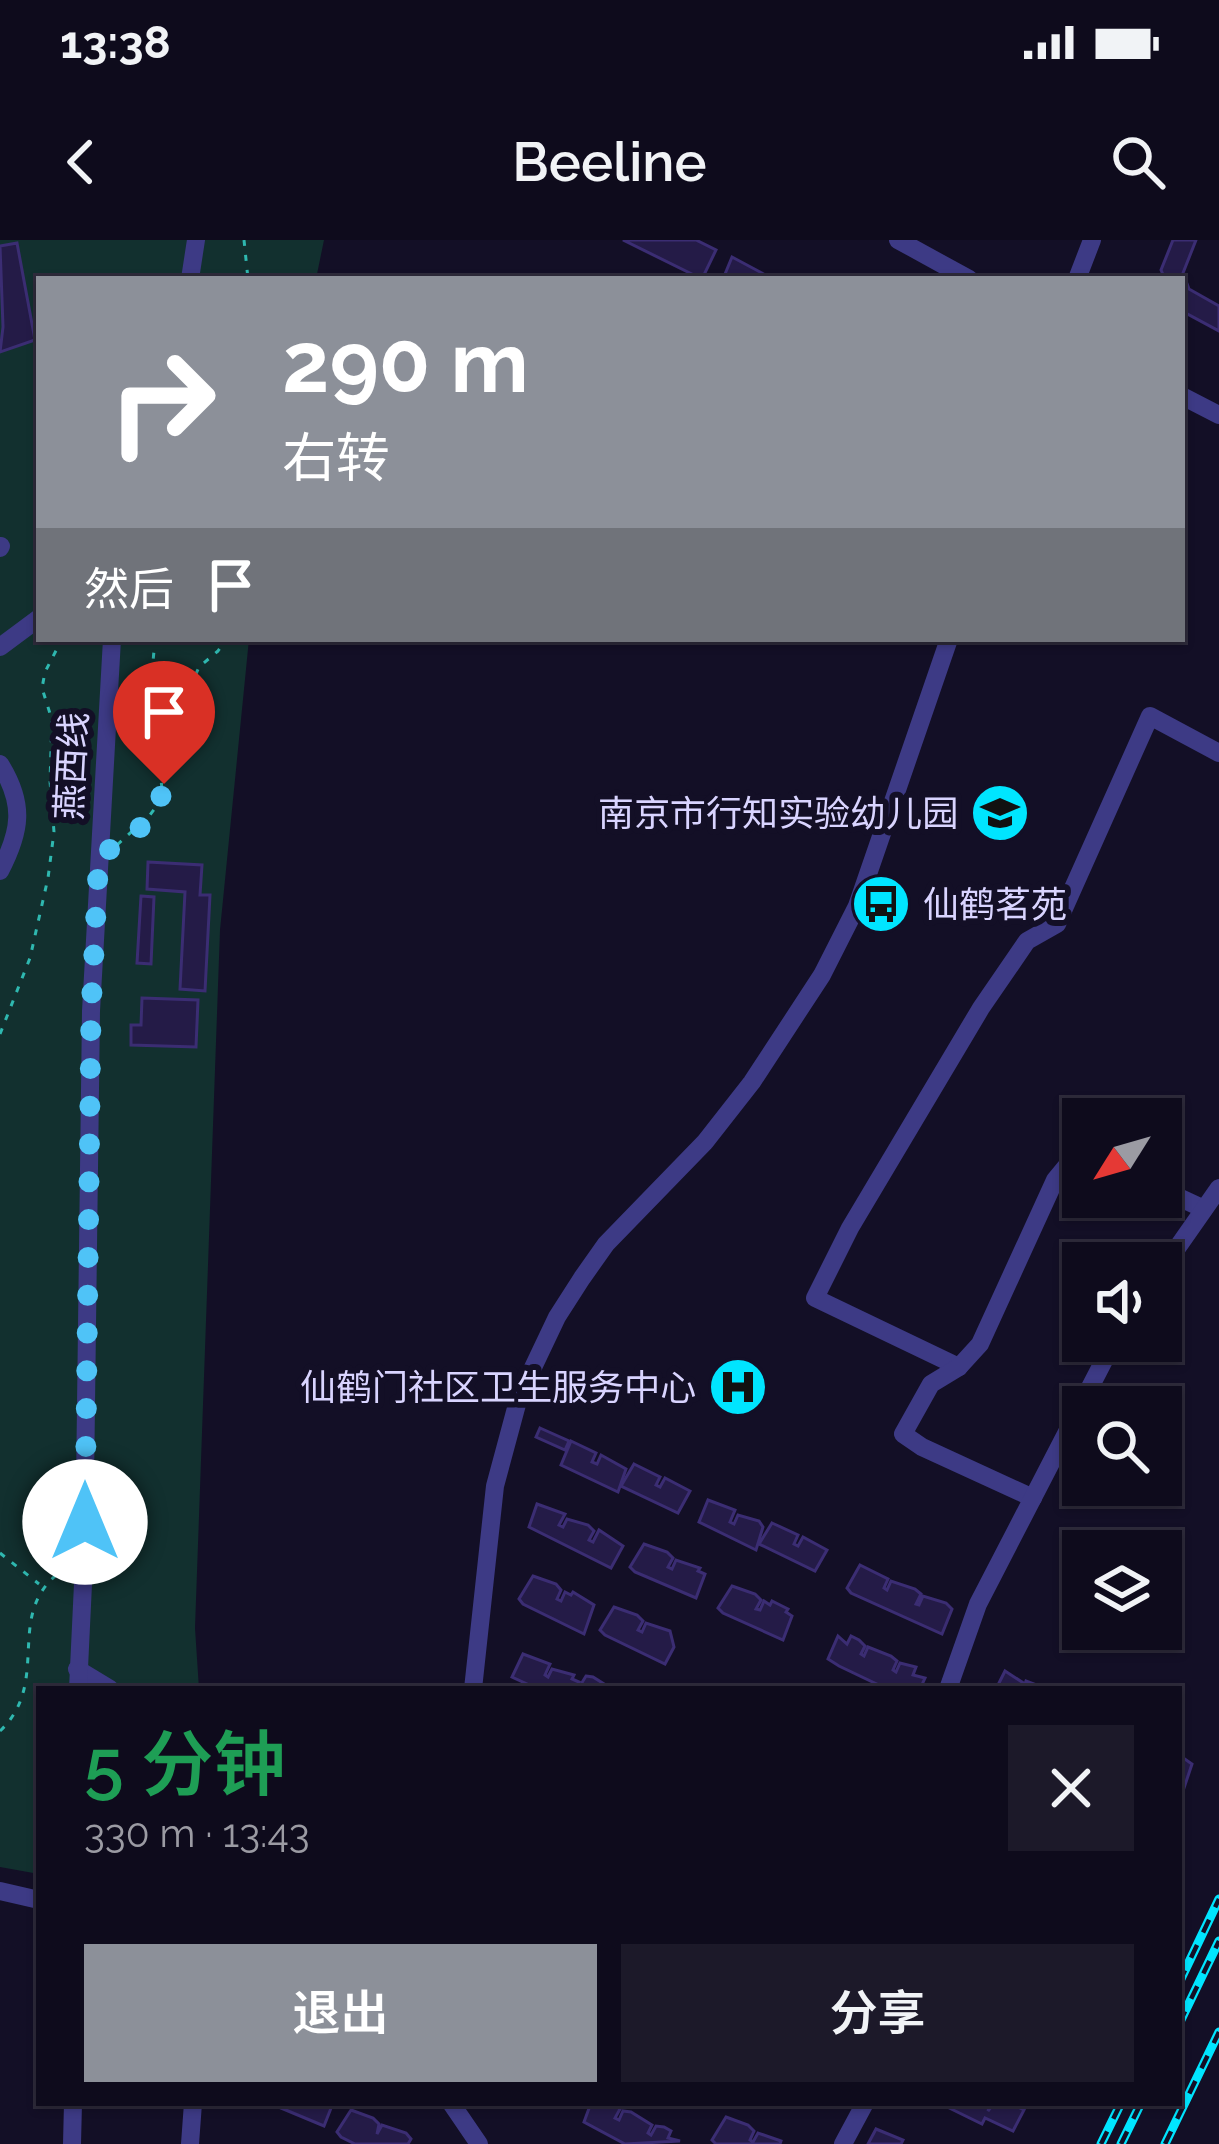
<!DOCTYPE html>
<html lang="zh">
<head>
<meta charset="utf-8">
<style>
	body { margin:0; font-family:Raleway,"Noto Sans SC",sans-serif; background:#1c1929; color:#f1f3f6; height:100vh; display:flex; flex-direction:column; font-size:45px; white-space:nowrap }
	* { box-sizing:border-box; margin:0 }
	p { font-size:39px; color:#9b9ba3 }
	.icon { flex:none; width:66px; height:66px; fill:none; stroke:currentColor; stroke-width:2; stroke-linecap:round; stroke-linejoin:round }
	.map { position:relative; flex:1; overflow:hidden }
	.details { position:absolute; left:36px; top:1446px; width:1146px; height:420px; display:flex; flex-direction:column; background:#0e0b1c; border-radius:0px; box-shadow:0 3px 9px #0004,0 0 0 3px #2e2b3b }
	.details>* { flex:none }
	.top-card { position:absolute; left:36px; top:36px; width:1149px; height:366px; border-radius:0px; box-shadow:0 3px 9px #0004,0 0 0 3px #2e2b3b; background:#8c9099; color:#fff; overflow:hidden }
	.needle { width:78px; rotate:233deg }
	.fabs { position:absolute; left:1062px; top:858px; display:grid; gap:24px }
	.fabs a { display:grid; place-items:center; width:120px; height:120px; border-radius:0px; background:#0e0b1c; box-shadow:0 3px 9px #0004,0 0 0 3px #2e2b3b; font-size:60px }
	.pin { position:absolute; display:grid; place-items:center; width:102px; height:102px; color:#fff; margin:-123px -51px; border-radius:50% 50% 50% 0; rotate:-45deg; box-shadow:0 0 12px #0007 }
	.pin .icon { rotate:45deg }
	.me { position:absolute; width:132px; margin:-66px; rotate:0deg; stroke-linejoin:round; filter:drop-shadow(0 0 9px #0008) }
	.turn { display:flex; align-items:center; gap:42px; height:252px; padding:0 48px; font-size:54px }
	.turn .icon { width:156px; height:156px; stroke-width:2.5 }
	.turn b { display:block; font-size:84px; line-height:102px }
	.then { display:flex; align-items:center; height:114px; padding:0 48px; background:#0003; gap:24px; font-size:45px }
	.round { display:grid; place-items:center; flex:none; width:126px; height:126px; border-radius:0px; background:#1c1929 }
	.overview { display:flex; align-items:center; justify-content:space-between; height:204px; padding:0 48px }
	h1 { font-size:72px; font-weight:600; line-height:90px; color:#1e9e55 }
	.action { display:flex; gap:24px; margin-top:auto; padding:24px 48px }
	.action a { flex:1; height:138px; border-radius:0px; background:#8c9099; color:#fff; font-size:48px; font-weight:600; line-height:138px; text-align:center }
	.action a+a { background:#1c1929; color:#f1f3f6 }
	.status { display:flex; justify-content:space-between; align-items:center; height:84px; padding:0 60px; background:#0e0b1c; direction:ltr }
	.status svg { height:33px; fill:currentColor }
	header { display:flex; justify-content:space-between; align-items:center; height:156px; padding:0 48px; background:#0e0b1c; font-size:54px; font-weight:600 }
	.map>svg:first-child { display:block }
	.green { fill:#12302f }
	.building { fill:#241b47; stroke:#3b2d73; stroke-width:3 }
	.lines { fill:none; stroke-linecap:round; stroke-linejoin:round }
	.path { stroke:#2fb8b0; stroke-width:3; stroke-dasharray:6 9; stroke-linecap:butt }
	.minor { stroke:#3d3a85; stroke-width:18 }
	.rail-casing { stroke:#00e5ff; stroke-width:9 }
	.rail { stroke:#130f26; stroke-width:4.5; stroke-dasharray:14; stroke-linecap:butt }
	.route { stroke:#4fc3f7; stroke-width:21; stroke-dasharray:0 37.8 }
	.labels { text-anchor:middle; stroke-width:12; stroke-linejoin:round; paint-order:stroke }
	.street-label { font-size:36px; fill:#d9d4ff; stroke:#130f26 }
	.poi-label { font-size:36px; fill:#d9d4ff; stroke:#130f26; text-anchor:end }
</style>
</head>
<body>
<div class="status"><b>13:38</b><svg viewBox="0 0 49 12"><path d="M0 12V9h3v3zM5 12V6h3v6zM10 12V3h3v9zM15 12V0h3v12zM26 1h20v11H26zM47 4h2v5h-2z"/></svg></div>
<header><svg class="icon" aria-label="back" viewBox="0 0 24 24"><path d="M15 5l-7 7 7 7"/></svg>Beeline<svg class="icon" aria-label="search" viewBox="0 0 24 24"><circle cx="10" cy="10" r="6"/><path d="M15 15l6 6"/></svg></header>
<div class="map">
<svg width="1219" height="1904" viewBox="0 0 1219 1904">
	<rect width="100%" height="100%" fill="#130f26"/>
	<polygon class="green" points="0,0 324,0 316,39 39,39 39,399 249,399 220,690 195,1388 199,1449 39,1449 39,1634 0,1627"/>
	<g class="building">
		<polygon points="623,0 696,0 716,10 702,39"/>
		<polygon points="1173,0 1196,0 1183,33 1189,49 1219,66 1219,91 1182,71 1182,39 1165,39 1161,30"/>
		<polygon points="17,3 35,100 0,112 3,87 0,6"/>
		<polygon points="732,17 773,39 723,39"/>
		<polygon points="148,622 202,625 200,655 210,655 205,751 180,749 185,652 147,649"/>
		<polygon points="141,656 154,657 151,724 137,723"/>
		<polygon points="142,758 198,760 196,807 131,805 131,785 141,785"/>
		<polygon points="540,1188 569,1201 565,1210 536,1197"/>
		<polygon points="571,1201 596,1213 592,1222 597,1224 601,1215 626,1229 618,1252 561,1225"/>
		<polygon points="634,1224 660,1237 656,1245 660,1247 665,1238 690,1251 678,1273 621,1246"/>
		<polygon points="708,1260 735,1270 730,1282 734,1284 738,1275 759,1281 763,1287 756,1310 699,1282"/>
		<polygon points="537,1264 565,1274 559,1285 563,1287 567,1279 588,1285 594,1291 589,1300 593,1302 599,1290 623,1306 611,1328 529,1287"/>
		<polygon points="772,1283 798,1295 794,1304 798,1306 803,1297 827,1310 815,1331 759,1304"/>
		<polygon points="644,1304 667,1312 673,1318 668,1327 672,1329 676,1320 700,1328 698,1331 705,1334 696,1358 635,1332 630,1327"/>
		<polygon points="860,1325 888,1339 884,1348 887,1350 891,1341 915,1349 921,1354 916,1364 919,1365 923,1356 946,1363 952,1369 942,1394 851,1353 847,1348"/>
		<polygon points="533,1336 556,1344 561,1350 557,1359 561,1361 565,1352 571,1355 573,1352 594,1365 584,1394 523,1364 519,1359"/>
		<polygon points="732,1346 755,1354 761,1360 756,1369 760,1370 764,1361 770,1365 772,1361 788,1369 786,1372 792,1376 783,1400 723,1373 718,1368"/>
		<polygon points="614,1367 637,1375 643,1381 638,1390 642,1392 646,1383 670,1391 674,1407 665,1424 605,1395 600,1390"/>
		<polygon points="838,1396 847,1404 851,1396 859,1400 865,1406 861,1414 864,1416 868,1407 891,1416 897,1421 893,1430 896,1432 900,1423 916,1427 913,1435 925,1438 920,1449 881,1446 839,1426 828,1419"/>
		<polygon points="523,1414 550,1424 545,1435 548,1437 552,1429 574,1435 572,1439 579,1442 575,1449 538,1449 512,1437"/>
		<polygon points="1005,1431 1025,1444 1026,1441 1034,1444 1031,1449 996,1449"/>
		<polygon points="586,1436 593,1437 612,1449 578,1449"/>
		<polygon points="1179,1515 1192,1524 1184,1548 1179,1546"/>
		<polygon points="269,1863 333,1863 324,1886"/>
		<polygon points="591,1863 603,1867 605,1863 613,1863 620,1869 615,1878 619,1880 623,1871 631,1872 652,1885 648,1893 651,1895 656,1886 664,1887 671,1891 668,1898 680,1901 625,1904 584,1882"/>
		<polygon points="939,1863 990,1863 988,1871 994,1863 1010,1863 1024,1870 1013,1891 985,1878 982,1884"/>
		<polygon points="351,1870 373,1878 379,1884 377,1894 382,1885 406,1893 411,1899 408,1904 355,1904 341,1897 337,1892"/>
		<polygon points="726,1877 748,1885 754,1891 750,1900 753,1902 758,1893 781,1901 780,1904 716,1904 712,1900"/>
		<polygon points="876,1889 903,1900 901,1904 868,1904"/>
	</g>
	<g class="lines">
		<g class="path">
			<polyline points="244,0 248,39"/>
			<polyline points="171,472 188,452 199,427 218,411 226,399"/>
			<polyline points="117,605 150,575 163,557 157,506 169,473 153,422 155,399"/>
			<polyline points="0,794 30,718 48,638 54,592 50,541 52,480 42,448 45,432 62,399"/>
			<polyline points="0,1313 39,1344"/>
			<path d="M 0,1491 C 54,1440 0,1370 66,1328"/>
		</g>
		<g class="minor">
			<polyline points="898,0 969,39"/>
			<polyline points="190,39 196,0"/>
			<polyline points="1077,39 1092,0"/>
			<polyline points="1182,156 1219,175"/>
			<polyline points="0,308 1,306"/>
			<polyline points="0,407 39,378"/>
			<path d="M 0,524 C 25,564 21,591 0,631"/>
			<polyline points="1161,949 1204,969"/>
			<polyline points="1161,1031 1219,948"/>
			<polyline points="959,1127 815,1058 850,988 981,768 1027,701 1057,684 1150,476 1219,513"/>
			<polyline points="1033,1258 922,1207 903,1194 931,1144 959,1127 980,1104 1055,940 1074,917 1083,917"/>
			<polyline points="77,1429 110,1449"/>
			<polyline points="78,1449 84,1323 91,771 112,399"/>
			<polyline points="473,1449 495,1246 519,1157 557,1077 582,1038 606,1004 705,902 752,842 822,735 857,666 949,399"/>
			<polyline points="948,1449 978,1364 1114,1101"/>
			<polyline points="0,1651 39,1660"/>
			<polyline points="451,1863 479,1904"/>
			<polyline points="72,1904 73,1863"/>
			<polyline points="190,1904 193,1863"/>
			<polyline points="843,1904 865,1863"/>
		</g>
		<g class="rail-casing">
			<g id="rail">
				<polyline points="1179,1743 1219,1659"/>
				<polyline points="1179,1784 1219,1701"/>
				<polyline points="1101,1904 1121,1863"/>
				<polyline points="1121,1904 1141,1863"/>
				<polyline points="1165,1904 1219,1792"/>
			</g>
		</g>
		<use href="#rail" class="rail"/>
	</g>
	<g class="lines">
		<path class="route" d="M 85,1282 L 91,771 L 99,613 C 127,607 161,572 164,544"/>
	</g>
	<defs>
		<g id="school-disc" transform="scale(3)"><circle r="9.5" fill="#00e5ff" stroke="#130f26"/><path d="M0-5L7-2L0 1L-7-2ZM-4 1L0 2.5L4 1V4Q0 6-4 4Z" fill="#111"/></g>
		<g id="bus-disc" transform="scale(3)"><circle r="9.5" fill="#00e5ff" stroke="#130f26"/><path d="M-5-6H5V4H4V6H2V4H-2V6H-4V4H-5ZM-3.5-4V0h7V-4ZM-3.5 1.2v1.5H-2V1.2ZM2 1.2v1.5H3.5V1.2Z" fill="#111"/></g>
		<g id="hospital-disc" transform="scale(3)"><circle r="9.5" fill="#00e5ff" stroke="#130f26"/><path d="M-5-5h3v3.5h4V-5h3V5h-3V1.5h-4V5h-3Z" fill="#111"/></g>
	</defs>
	<g fill-rule="evenodd">
		<use href="#school-disc" x="1000" y="573"/>
		<use href="#bus-disc" x="881" y="664"/>
		<use href="#hospital-disc" x="738" y="1147"/>
	</g>
	<g class="labels">
		<g class="street-label">
			<text transform="translate(71 526) rotate(-87)" y="13">燕西线</text>
		</g>
		<g class="poi-label">
			<text x="958" y="586">南京市行知实验幼儿园</text>
			<text x="923" y="677" text-anchor="start">仙鹤茗苑</text>
			<text x="696" y="1160">仙鹤门社区卫生服务中心</text>
		</g>
	</g>
</svg>
<div class="fabs">
<a><svg class="needle" viewBox="-14 -14 28 28"><path d="M0-13l5 13h-10z" fill="#e53935"/><path d="M0 13l5-13h-10z" fill="#9b9ba3"/></svg></a>
<a><svg class="icon" aria-label="sound" viewBox="0 0 24 24"><path d="M4 9h4l5-4v14l-5-4H4zM17 9q2 3 0 6"/></svg></a>
<a><svg class="icon" aria-label="search" viewBox="0 0 24 24"><circle cx="10" cy="10" r="6"/><path d="M15 15l6 6"/></svg></a>
<a><svg class="icon" aria-label="layers" viewBox="0 0 24 24"><path d="M12 4l9 5-9 5-9-5zM3 14l9 5 9-5"/></svg></a>
</div>
<div class="pin" style="left:164px;top:544px;background:#d93025"><svg class="icon" aria-label="arrive" viewBox="0 0 24 24"><path d="M6 21V4h12l-3 4 3 4H6"/></svg></div>
<svg class="me" style="left:85px;top:1282px" viewBox="-20 -20 40 40"><circle r="19" fill="#fff"/><path d="M0-13L10 11 0 6-10 11z" fill="#4fc3f7"/></svg>
<div class="top-card">
<div class="turn"><svg class="icon" aria-label="right" viewBox="0 0 24 24"><path d="M7 20v-9h11M14 6l5 5-5 5"/></svg><div><b>290 m</b>右转</div></div>
<div class="then">然后<svg class="icon" aria-label="arrive" viewBox="0 0 24 24"><path d="M6 21V4h12l-3 4 3 4H6"/></svg></div>
</div>
<section class="details">
<div class="overview"><div><h1>5 分钟</h1><p>330 m · 13:43</p></div><a class="round"><svg class="icon" aria-label="close" viewBox="0 0 24 24"><path d="M6 6l12 12M18 6L6 18"/></svg></a></div>
<div class="action"><a>退出</a><a>分享</a></div>
</section>
</div>
</body>
</html>
